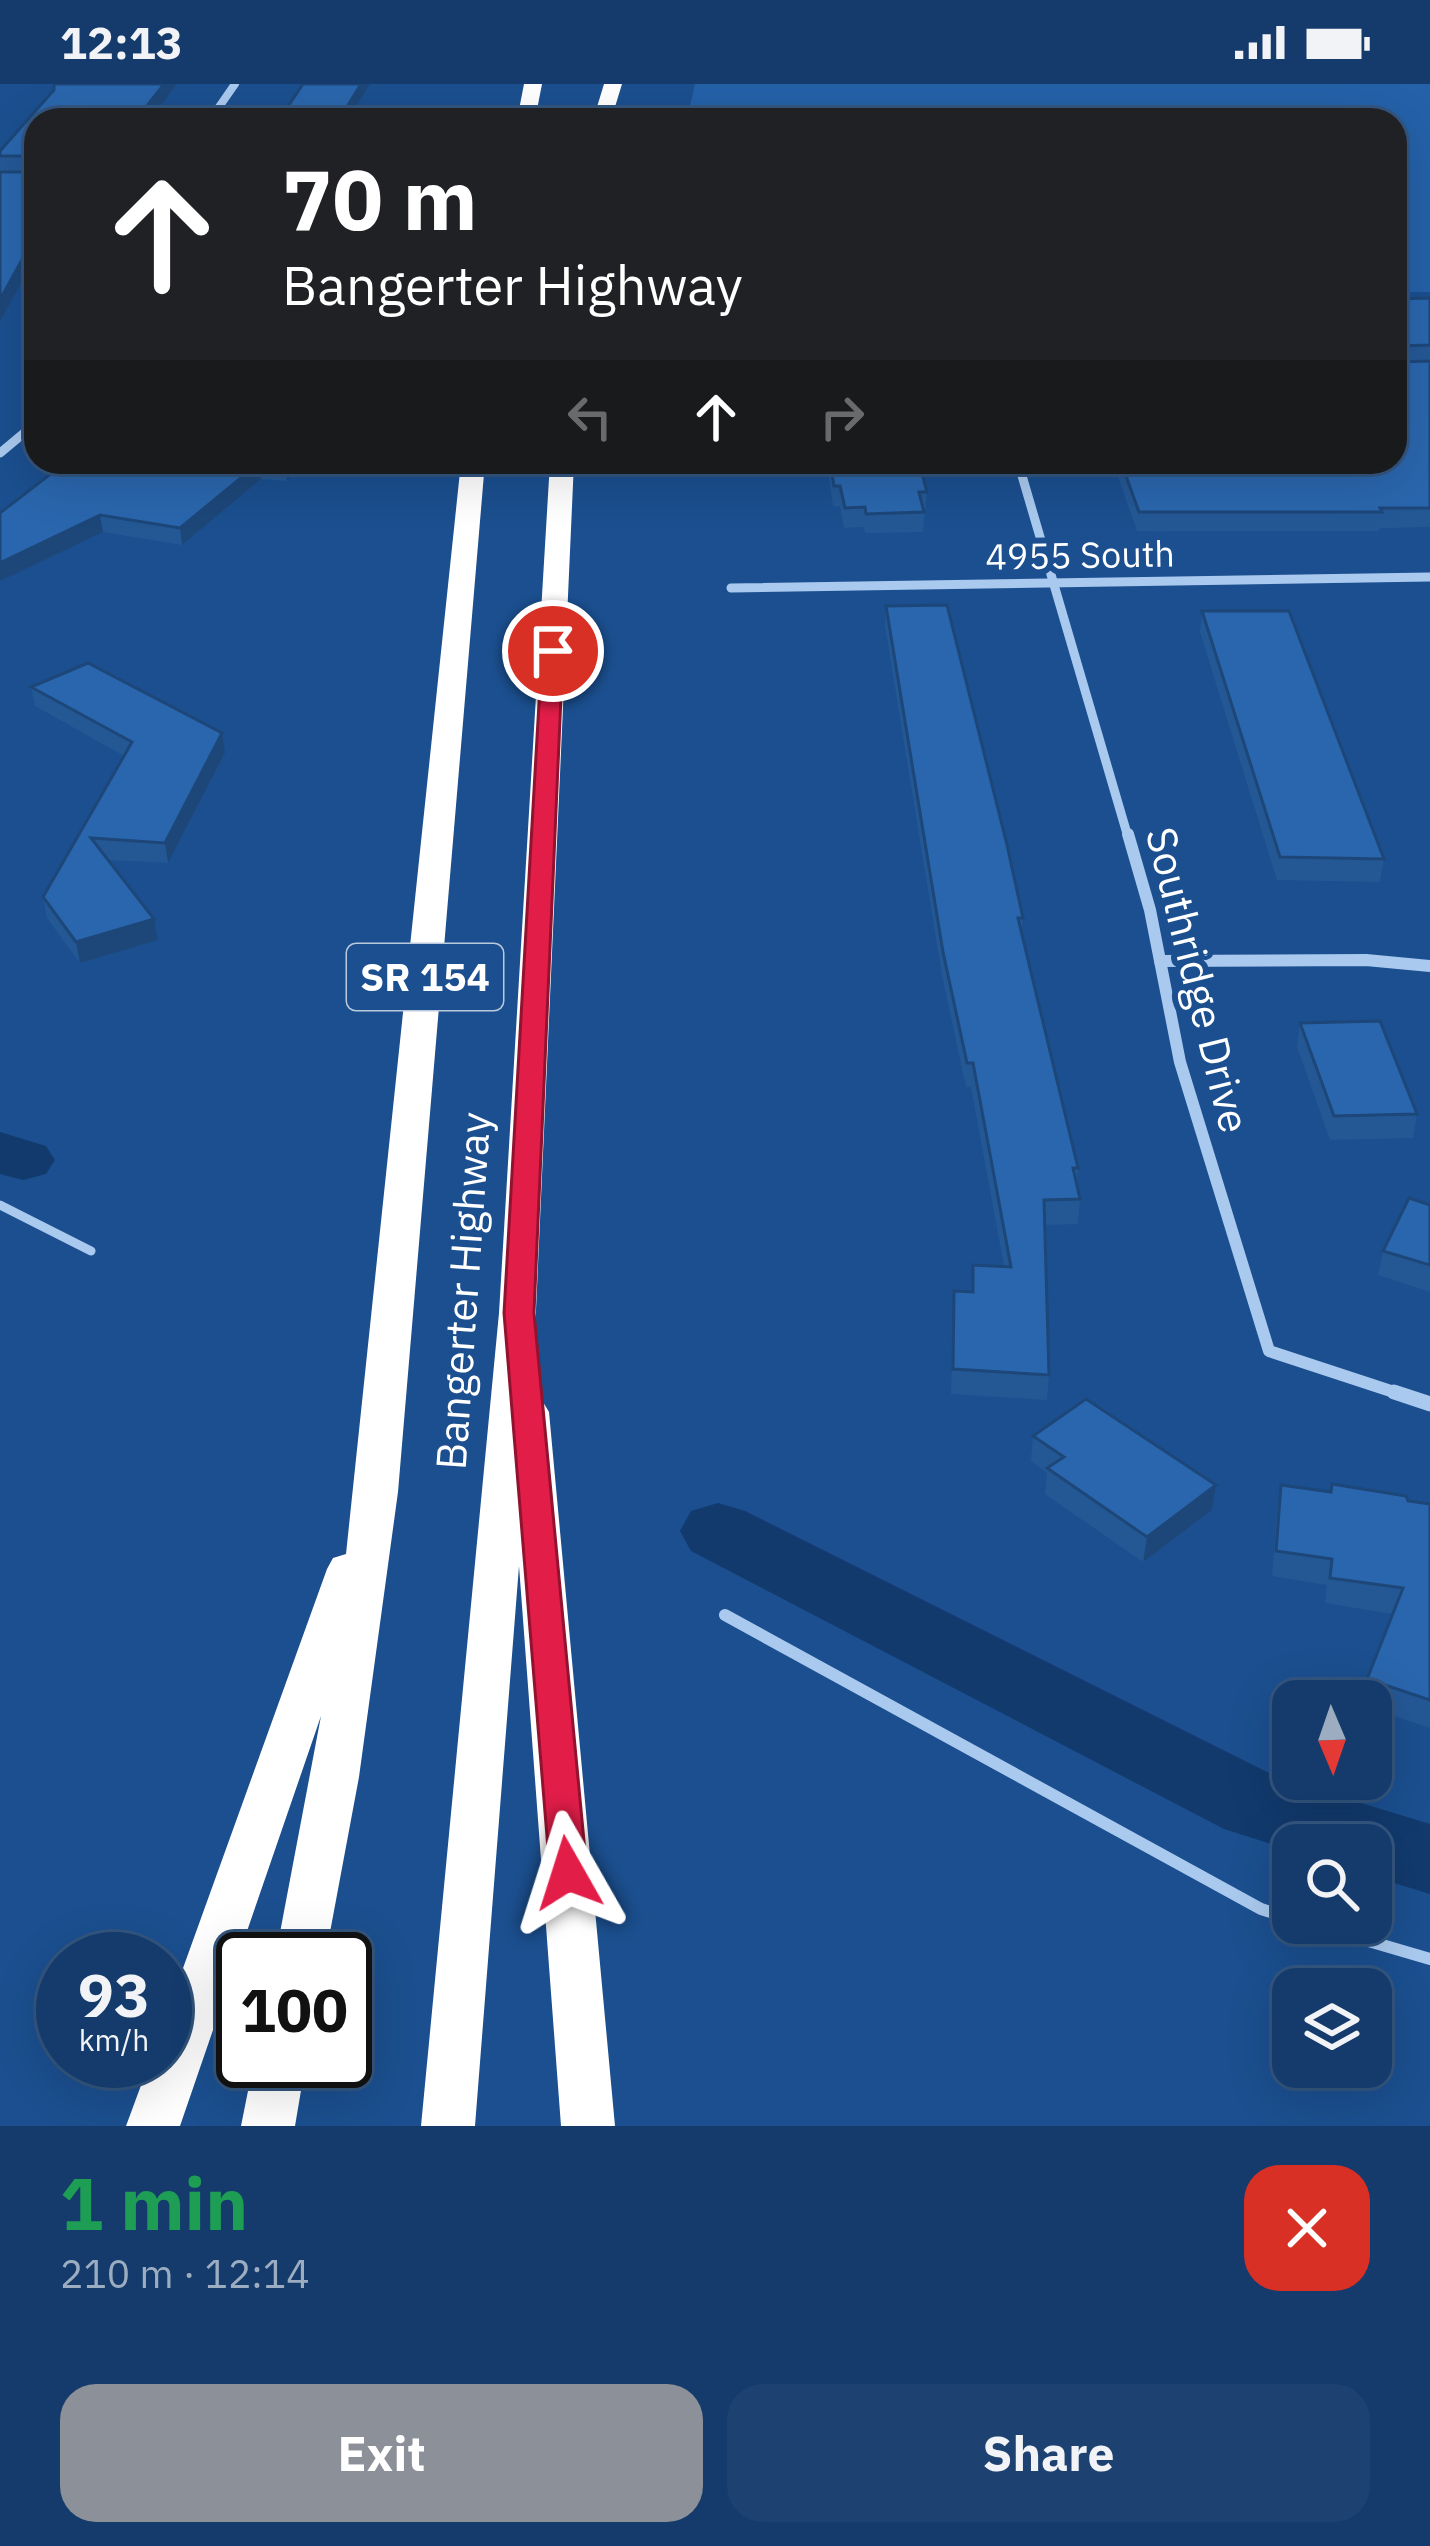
<!DOCTYPE html>
<html lang="en">
<head>
<meta charset="utf-8">
<style>
	body { margin:0; font-family:"IBM Plex Sans",sans-serif; background:#1d4271; color:#f1f3f6; height:100vh; display:flex; flex-direction:column; font-size:45px; white-space:nowrap }
	* { box-sizing:border-box; margin:0 }
	p { font-size:39px; color:#9dadc1 }
	.icon { flex:none; width:66px; height:66px; fill:none; stroke:currentColor; stroke-width:2; stroke-linecap:round; stroke-linejoin:round }
	.map { position:relative; height:2042px; overflow:hidden }
	.panel { display:flex; flex-direction:column; background:#143b6b; flex:1 }
	.panel>* { flex:none }
	.hud { position:absolute; left:24px; top:24px; width:1383px; height:366px; border-radius:36px; box-shadow:0 12px 48px #0002,0 0 0 3px #33557e; background:#202124; color:#fff; overflow:hidden }
	.needle { width:78px; rotate:178deg }
	.buttons { position:absolute; left:1272px; top:1596px; display:grid; gap:24px }
	.buttons a { display:grid; place-items:center; width:120px; height:120px; border-radius:24px; background:#143b6b; box-shadow:0 12px 48px #0002,0 0 0 3px #33557e; font-size:60px }
	.speed { position:absolute; left:36px; top:1848px; display:flex; gap:24px; font-size:60px; font-weight:700; text-align:center }
	.speed>* { display:grid; place-content:center; width:156px; height:156px; border-radius:50%; background:#143b6b; box-shadow:0 12px 48px #0002,0 0 0 3px #33557e; line-height:1 }
	.speed small { font-size:30px; font-weight:400 }
	.speed .limit { border:6px solid #111; border-radius:18px; background:#fff; color:#111 }
	.pin { position:absolute; display:grid; place-items:center; width:102px; height:102px; color:#fff; margin:-51px; border:6px solid #fff; border-radius:50%; box-shadow:0 3px 12px #0007 }
	.me { position:absolute; width:132px; margin:-66px; rotate:354deg; stroke-linejoin:round; filter:drop-shadow(0 0 9px #0008) }
	.turn { display:flex; align-items:center; gap:42px; height:252px; padding:0 60px; font-size:54px }
	.turn .icon { width:156px; height:156px; stroke-width:2.5 }
	.turn b { display:block; font-size:84px; line-height:102px }
	.lanes { display:flex; align-items:center; height:114px; padding:0 60px; background:#0003; justify-content:center; gap:60px; direction:ltr }
	.lanes .off { opacity:.35 }
	.round { display:grid; place-items:center; flex:none; width:126px; height:126px; border-radius:36px; background:#1d4271 }
	.overview { display:flex; align-items:center; justify-content:space-between; height:204px; padding:0 60px }
	h1 { font-size:72px; font-weight:800; line-height:90px; color:#1e9e55 }
	.cta { display:flex; gap:24px; margin-top:auto; padding:24px 60px }
	.cta a { flex:1; height:138px; border-radius:36px; background:#8c9099; color:#fff; font-size:48px; font-weight:800; line-height:138px; text-align:center }
	.cta a+a { background:#1d4271; color:#f1f3f6 }
	.status { display:flex; justify-content:space-between; align-items:center; height:84px; padding:0 60px; background:#143b6b; direction:ltr }
	.status svg { height:33px; fill:currentColor }
	.map>svg:first-child { display:block }
	.green { fill:#2461a8 }
	.lines { fill:none; stroke-linecap:round; stroke-linejoin:round }
	.canal { fill:#123a6d; fill-rule:evenodd }
	.service-far1 { stroke:#a9c9ee; stroke-width:9 }
	.service { stroke:#a9c9ee; stroke-width:12 }
	.minor-far3 { stroke:#a9c9ee; stroke-width:8 }
	.minor-far2 { stroke:#a9c9ee; stroke-width:9 }
	.minor-far1 { stroke:#a9c9ee; stroke-width:12 }
	.minor { stroke:#a9c9ee; stroke-width:15 }
	.motorway { fill:#fff; fill-rule:evenodd }
	.wall { fill:#245895 }
	.shaded-wall { fill:#1d4779 }
	.building { fill:#2a66ad; stroke:#1d4779; stroke-width:3 }
	.route { fill:#e11d48; stroke:#92132f; stroke-width:3 }
	.labels { text-anchor:middle; stroke-width:12; stroke-linejoin:round; paint-order:stroke }
	.far-street-label { font-size:36px; fill:#fff; stroke:#1b4f8f }
	.shield { fill:#1b4f8f; stroke:#bbcadd; stroke-width:3 }
	.shield-label { font-size:39px; font-weight:bold; fill:#fff }
	.street-label { font-size:42px; fill:#fff; stroke:#1b4f8f }
</style>
</head>
<body>
<div class="status"><b>12:13</b><svg viewBox="0 0 49 12"><path d="M0 12V9h3v3zM5 12V6h3v6zM10 12V3h3v9zM15 12V0h3v12zM26 1h20v11H26zM47 4h2v5h-2z"/></svg></div>
<div class="map">
<svg width="1430" height="2042" viewBox="0 0 1430 2042">
	<rect width="100%" height="100%" fill="#1b4f8f"/>
	<polygon class="green" points="695,0 1430,0 1430,208 1395,208 1395,36 687,36"/>
	<g class="lines">
		<g class="canal">
			<polygon points="0,1048 46,1062 55,1076 46,1090 23,1096 0,1090"/>
			<polygon points="718,1419 745,1427 1279,1694 1430,1740 1430,1810 1371,1792 1371,1761 1293,1761 1293,1767 1224,1745 691,1467 680,1447 691,1427"/>
		</g>
		<polyline class="service-far1" points="0,1121 91,1167"/>
		<g class="service">
			<polyline points="725,1531 1261,1825 1293,1835"/>
			<polyline points="1307,1839 1430,1875"/>
		</g>
		<polyline class="minor-far3" points="210,36 235,0"/>
		<g class="minor-far2">
			<polyline points="0,369 36,339"/>
			<polyline points="1018,378 1128,753"/>
			<polyline points="731,504 1430,493"/>
		</g>
		<g class="minor-far1">
			<polyline points="1128,750 1150,826 1180,978 1269,1267 1403,1311"/>
			<polyline points="1160,877 1366,876 1430,882"/>
		</g>
		<polyline class="minor" points="1394,1308 1430,1320"/>
		<g class="motorway">
			<polygon points="524,0 542,0 535,36 517,36"/>
			<polygon points="604,0 622,0 611,36 593,36"/>
			<polygon points="461,378 485,378 398,1408 359,1693 325,1875 275,1875 321,1632 180,2042 126,2042 150,1977 165,1977 165,1934 327,1485 333,1474 346,1470"/>
			<polygon points="550,378 574,378 532,1315 543,1318 549,1328 615,2042 561,2042 519,1482 475,2042 421,2042 499,1229"/>
			<polygon points="254,1977 306,1977 295,2042 241,2042"/>
		</g>
	</g>
	<g class="wall">
		<polygon points="54,0 177,0 150,36 36,36 36,162 32,169 33,177 0,238 0,67 54,6"/>
		<polygon points="1430,214 1430,443 1380,444 1379,447 1137,447 1113,378 1395,378 1395,215"/>
		<polygon points="66,378 303,378 287,397 261,395 182,461 103,448"/>
		<polygon points="827,378 919,378 927,408 923,448 865,449 864,443 844,444 840,422 833,422"/>
		<polygon points="886,522 1023,834 1021,850 1078,1084 1077,1099 1080,1115 1078,1140 1045,1141 1049,1291 1047,1316 951,1310 954,1207 971,1208 973,1181 1004,1182 971,1003 966,1003 942,891 885,542"/>
		<polygon points="1202,527 1384,775 1380,798 1277,796 1200,548"/>
		<polygon points="31,603 225,669 168,779 108,776 158,856 80,879 47,834 43,813 124,672 35,622"/>
		<polygon points="1300,939 1417,1030 1413,1054 1330,1056 1297,963"/>
		<polygon points="1430,1121 1430,1208 1378,1191 1383,1167"/>
		<polygon points="1033,1352 1216,1401 1212,1426 1143,1478 1045,1410 1047,1389 1031,1377"/>
		<polygon points="1332,1400 1430,1420 1430,1644 1371,1624 1371,1617 1363,1617 1367,1595 1393,1530 1325,1519 1327,1501 1272,1492 1277,1426 1281,1401 1330,1408"/>
	</g>
	<g class="shaded-wall">
		<polygon points="164,0 177,0 150,36 136,36"/>
		<polygon points="361,0 370,0 348,36 339,36"/>
		<polygon points="36,141 36,162 32,169 33,177 0,238 0,216 24,161"/>
		<polygon points="288,378 303,378 287,397 285,381"/>
		<polygon points="259,379 261,395 182,461 180,444"/>
		<polygon points="100,431 103,448 0,497 0,479"/>
		<polygon points="222,649 225,669 168,779 165,759"/>
		<polygon points="154,835 158,856 80,879 76,858"/>
		<polygon points="1216,1401 1212,1426 1143,1478 1147,1453"/>
	</g>
	<g class="building">
		<polygon points="54,0 164,0 136,36 36,36 36,74 35,72 0,72 0,67 54,6"/>
		<polygon points="303,0 361,0 339,36 279,36"/>
		<polygon points="36,87 36,141 24,161 30,161 0,216 0,88 33,88"/>
		<polygon points="1430,214 1430,261 1398,262 1395,266 1395,215"/>
		<polygon points="1395,276 1398,278 1430,277 1430,424 1380,424 1382,428 1139,428 1121,378 1395,378"/>
		<polygon points="66,378 288,378 285,381 259,379 180,444 100,431 0,479 0,429"/>
		<polygon points="830,378 919,378 927,408 919,408 924,428 866,430 865,423 845,424 840,402 834,402"/>
		<polygon points="947,521 1007,761 1023,834 1018,834 1078,1084 1073,1084 1080,1115 1044,1116 1049,1291 953,1285 954,1207 973,1208 973,1181 1011,1183 973,979 967,979 943,868 886,522"/>
		<polygon points="1202,527 1289,527 1384,775 1280,773"/>
		<polygon points="88,579 222,649 165,759 91,754 154,835 76,858 43,813 132,658 31,603"/>
		<polygon points="1380,937 1417,1030 1334,1032 1300,939"/>
		<polygon points="1409,1114 1430,1121 1430,1181 1383,1167"/>
		<polygon points="1086,1315 1216,1401 1147,1453 1047,1384 1064,1373 1033,1352"/>
		<polygon points="1332,1400 1406,1412 1408,1417 1430,1420 1430,1616 1367,1595 1403,1504 1330,1494 1332,1475 1276,1467 1281,1401 1331,1408"/>
	</g>
	<polygon class="route" points="553,561 563,567 534,1229 587,1789 582,1800 568,1805 555,1800 550,1789 504,1229 542,567"/>
	<g class="labels">
		<g class="far-street-label">
			<text transform="translate(1080 471) rotate(-1)" y="13">4955 South</text>
		</g>
		<rect class="shield" x="347" y="860" width="156" height="66" rx="9"/>
		<g class="shield-label">
			<text x="425" y="907">SR 154</text>
		</g>
		<g class="street-label">
			<text transform="translate(1198 896) rotate(76)" y="15">Southridge Drive</text>
			<text transform="translate(463 1207) rotate(-86)" y="15">Bangerter Highway</text>
		</g>
	</g>
</svg>
<div class="buttons">
<a><svg class="needle" viewBox="-14 -14 28 28"><path d="M0-13l5 13h-10z" fill="#e53935"/><path d="M0 13l5-13h-10z" fill="#9dadc1"/></svg></a>
<a><svg class="icon" aria-label="search" viewBox="0 0 24 24"><circle cx="10" cy="10" r="6"/><path d="M15 15l6 6"/></svg></a>
<a><svg class="icon" aria-label="layers" viewBox="0 0 24 24"><path d="M12 4l9 5-9 5-9-5zM3 14l9 5 9-5"/></svg></a>
</div>
<div class="speed"><div>93<small>km/h</small></div><div class="limit">100</div></div>
<div class="pin" style="left:553px;top:567px;background:#d93025"><svg class="icon" aria-label="arrive" viewBox="0 0 24 24"><path d="M6 21V4h12l-3 4 3 4H6"/></svg></div>
<svg class="me" style="left:568px;top:1789px" viewBox="-20 -20 40 40"><path d="M0-17L14 15 0 8-14 15z" fill="#e11d48" stroke="#fff" stroke-width="4"/></svg>
<div class="hud">
<div class="turn"><svg class="icon" aria-label="ahead" viewBox="0 0 24 24"><path d="M12 20V5M6 11l6-6 6 6"/></svg><div><b>70 m</b>Bangerter Highway</div></div>
<div class="lanes"><svg class="icon off" aria-label="left" viewBox="0 0 24 24"><path d="M17 20v-9H6M10 6l-5 5 5 5"/></svg><svg class="icon" aria-label="ahead" viewBox="0 0 24 24"><path d="M12 20V5M6 11l6-6 6 6"/></svg><svg class="icon off" aria-label="right" viewBox="0 0 24 24"><path d="M7 20v-9h11M14 6l5 5-5 5"/></svg></div>
</div>
</div>
<section class="panel">
<div class="overview"><div><h1>1 min</h1><p>210 m · 12:14</p></div><a class="round" style="background:#d93025;color:#fff"><svg class="icon" aria-label="close" viewBox="0 0 24 24"><path d="M6 6l12 12M18 6L6 18"/></svg></a></div>
<div class="cta"><a>Exit</a><a>Share</a></div>
</section>
</body>
</html>
